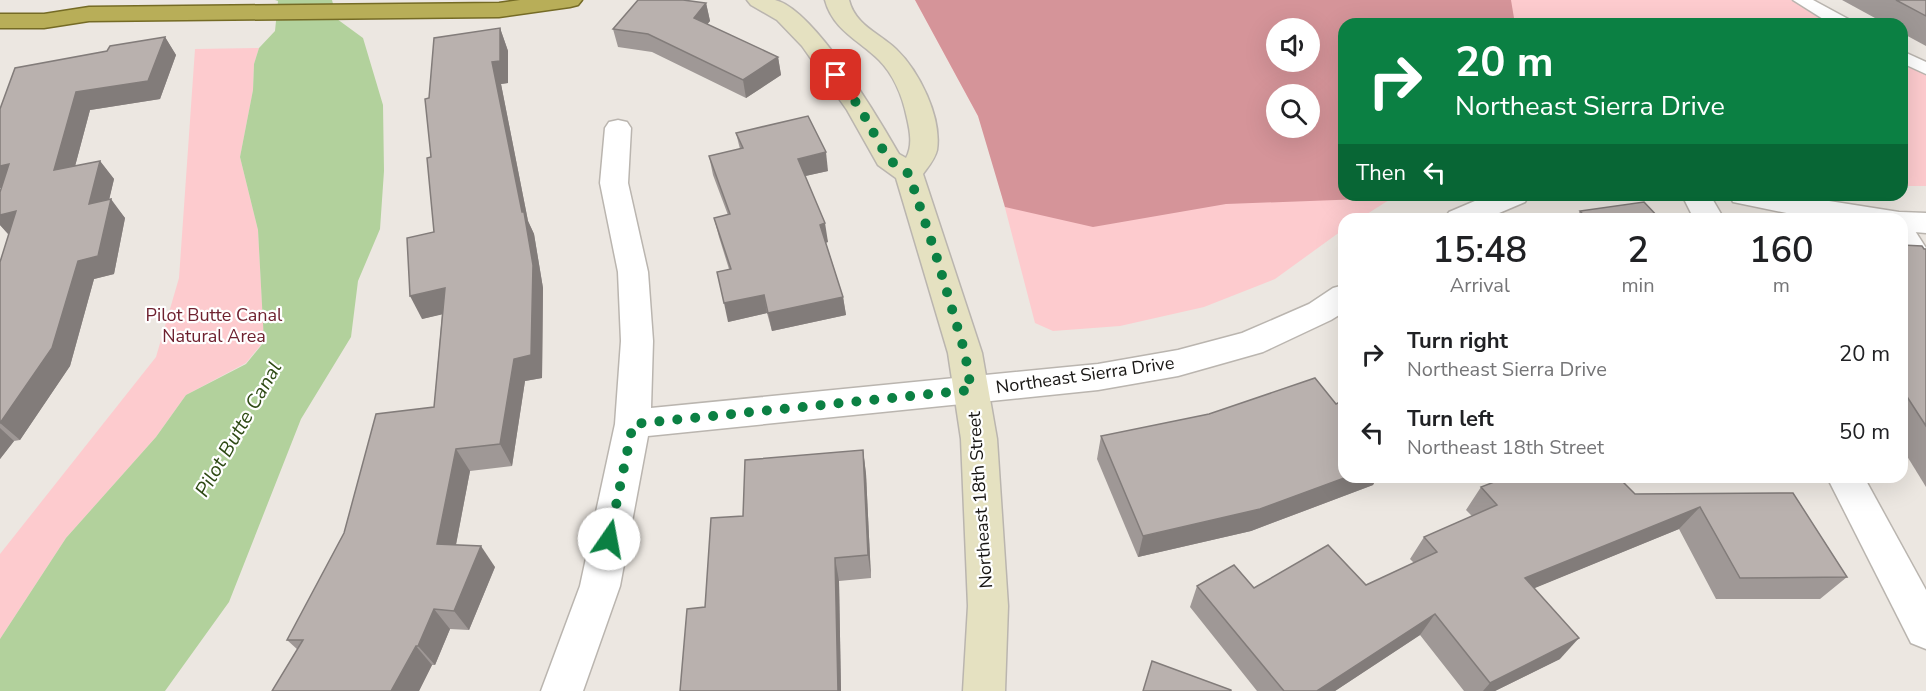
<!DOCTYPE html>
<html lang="en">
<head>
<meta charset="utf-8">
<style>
	body { margin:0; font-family:"Nunito Sans",sans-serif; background:#f2f2f2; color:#202124; height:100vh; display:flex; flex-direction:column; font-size:22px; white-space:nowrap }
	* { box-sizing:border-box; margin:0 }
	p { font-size:20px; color:#757577 }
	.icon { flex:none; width:33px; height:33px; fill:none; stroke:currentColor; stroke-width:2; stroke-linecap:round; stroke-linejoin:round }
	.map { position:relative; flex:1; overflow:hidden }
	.sheet { position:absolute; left:1338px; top:213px; width:570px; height:270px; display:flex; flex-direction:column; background:#fff; border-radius:18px; box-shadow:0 6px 24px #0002 }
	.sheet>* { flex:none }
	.banner { position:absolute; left:1338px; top:18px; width:570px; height:183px; border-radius:18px; box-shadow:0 6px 24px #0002; background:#0b8043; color:#fff; overflow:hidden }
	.buttons { position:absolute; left:1266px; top:18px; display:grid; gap:12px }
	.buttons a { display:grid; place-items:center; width:54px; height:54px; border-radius:50%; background:#fff; box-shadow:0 6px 24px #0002; font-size:30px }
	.pin { position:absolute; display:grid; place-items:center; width:51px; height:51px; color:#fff; margin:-26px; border-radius:12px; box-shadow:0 3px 9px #0006 }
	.me { position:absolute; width:66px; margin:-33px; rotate:12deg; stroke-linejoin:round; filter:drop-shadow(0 0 4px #0008) }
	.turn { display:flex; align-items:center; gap:21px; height:126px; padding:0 18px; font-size:27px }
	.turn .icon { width:78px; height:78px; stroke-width:2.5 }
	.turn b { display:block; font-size:42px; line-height:51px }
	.then { display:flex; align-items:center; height:57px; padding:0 18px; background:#0003; gap:12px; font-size:22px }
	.eta { display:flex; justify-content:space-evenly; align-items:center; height:102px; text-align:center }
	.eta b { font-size:36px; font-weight:600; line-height:42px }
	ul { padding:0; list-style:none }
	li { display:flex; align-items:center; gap:18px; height:78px; padding:0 18px }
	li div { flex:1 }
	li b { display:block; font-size:22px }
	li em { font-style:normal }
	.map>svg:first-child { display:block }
	.green { fill:#fdcbce; fill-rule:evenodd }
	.forest { fill:#d59499; fill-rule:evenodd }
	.water { fill:#b2d19c }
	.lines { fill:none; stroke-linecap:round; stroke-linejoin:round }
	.service-casing { stroke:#bab5af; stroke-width:3 }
	.minor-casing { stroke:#bab5af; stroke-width:3 }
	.secondary-casing { stroke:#bab5af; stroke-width:3 }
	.trunk-casing { stroke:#756b25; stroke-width:3 }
	.service { fill:#fff; fill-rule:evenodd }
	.minor { fill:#fff; fill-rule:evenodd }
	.secondary { fill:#e5e1c1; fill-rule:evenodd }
	.trunk { fill:#b8ae58; fill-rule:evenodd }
	.wall { fill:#9f9896 }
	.shaded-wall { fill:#827c7a }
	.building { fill:#b9b1ae; stroke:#827c7a; stroke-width:1.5 }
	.route { stroke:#0b8043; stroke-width:10; stroke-dasharray:0 18 }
	.labels { text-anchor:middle; stroke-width:4.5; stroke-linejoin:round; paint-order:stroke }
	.park-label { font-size:18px; fill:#6e212f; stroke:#fff }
	.street-label { font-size:18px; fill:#171513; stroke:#fff }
	.water-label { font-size:20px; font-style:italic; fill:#2e4a14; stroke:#fff }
</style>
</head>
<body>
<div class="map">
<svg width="1926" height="691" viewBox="0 0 1926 691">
	<rect width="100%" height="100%" fill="#ece7e1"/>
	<g class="green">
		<path d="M 915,0 L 1791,0 L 1834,24 L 1344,24 L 1344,195 L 1397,195 L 1359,219 L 1344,219 L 1344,229 L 1275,279 L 1204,307 L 1120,326 L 1053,331 L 1035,323 L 991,154 L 978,116 ZM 1276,28 L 1310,28 L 1310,62 L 1276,62 ZM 1276,94 L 1310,94 L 1310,128 L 1276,128 Z"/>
		<polygon points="259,48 254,64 253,90 240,157 258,230 264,341 246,363 186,395 156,437 66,538 0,639 0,554 156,357 179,278 195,49"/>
		<polygon points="1902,62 1926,75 1926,186 1902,186"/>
	</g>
	<path class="forest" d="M 915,0 L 1511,0 L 1515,24 L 1344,24 L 1344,195 L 1397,195 L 1389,198 L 1226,204 L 1093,227 L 1005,207 L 978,116 ZM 1276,28 L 1310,28 L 1310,62 L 1276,62 ZM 1276,94 L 1310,94 L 1310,128 L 1276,128 Z"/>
	<polygon class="water" points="275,0 332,0 337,19 363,38 383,105 384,171 380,229 358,281 351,337 301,419 229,602 165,691 0,691 0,639 66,538 156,437 186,395 246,364 264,342 258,230 240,157 253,90 254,64 259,48 275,31 278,1"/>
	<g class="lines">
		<g class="service-casing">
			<g id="service">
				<polygon points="1793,0 1813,0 1850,20 1853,24 1831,24"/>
				<polygon points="1902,51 1926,62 1926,74 1902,63"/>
				<polygon points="1902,221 1910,223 1926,248 1926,273 1918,270 1902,245"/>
			</g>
		</g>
		<g class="minor-casing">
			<g id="minor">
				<polygon points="618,120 627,122 631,128 628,183 648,272 653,341 651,408 1098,364 1178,350 1242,333 1309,304 1333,288 1344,285 1344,312 1331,320 1263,352 1178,376 1098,390 648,436 620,586 583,691 541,691 580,586 615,424 621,341 618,272 600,183 605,128 609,122"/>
				<polygon points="1489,195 1529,195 1525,202 1485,219 1444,219 1449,212"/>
				<polygon points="1682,195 1710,195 1724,219 1694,219"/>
				<polygon points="1729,195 1791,195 1899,212 1926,213 1926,233 1902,231 1902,219 1816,219 1733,202"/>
				<polygon points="1827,477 1864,477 1926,590 1926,649 1911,643"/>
			</g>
		</g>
		<g class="secondary-casing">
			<path id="secondary" d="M 747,0 C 756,0 767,0 775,0 C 814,9 879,119 899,154 L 906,158 C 913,146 910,131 907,118 C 903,98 894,75 879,60 C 859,40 833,30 825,0 L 849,0 C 855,25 879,33 896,49 C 919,71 942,117 937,150 C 935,159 928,167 923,174 L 982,353 L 997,439 L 1008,606 L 1005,691 L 963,691 L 968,606 L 961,439 L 948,353 L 896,178 L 878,165 L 847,110 L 802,46 L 777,20 L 751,5 Z"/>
		</g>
		<g class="trunk-casing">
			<polygon id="trunk" points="520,0 582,0 578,5 570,7 499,17 89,21 44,28 0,28 0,14 44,14 89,7 499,3"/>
		</g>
		<use href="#service" class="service"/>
		<use href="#minor" class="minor"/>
		<use href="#secondary" class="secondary"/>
		<use href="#trunk" class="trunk"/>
	</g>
	<g class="wall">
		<polygon points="1842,0 1926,0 1926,46 1902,33 1902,24 1886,24"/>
		<polygon points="706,3 710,21 707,24 778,57 781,75 746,98 652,52 618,47 613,29"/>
		<polygon points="500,28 508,51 508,83 501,84 528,221 534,234 543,288 542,378 525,381 512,466 470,471 456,545 495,567 469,630 450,629 435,665 432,665 419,691 272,691 298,650 287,640 434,407 442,314 422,319 434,232 429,98"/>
		<polygon points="165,37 176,55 160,99 90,110 75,166 100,161 114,179 109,199 125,218 114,274 94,279 70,366 20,440 14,441 0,459 0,262 9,235 0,225 0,192 2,188 0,188 0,109 107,51"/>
		<polygon points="736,133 828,171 805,176 828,242 826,243 843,297 846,315 772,331 767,313 728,322 729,269 719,237 714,218 728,215 713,175 709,156 740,149"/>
		<polygon points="1580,211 1660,219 1576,219"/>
		<polygon points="1902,245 1926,249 1926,487 1902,448"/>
		<polygon points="1101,436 1375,481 1373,485 1251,531 1138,557 1097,459"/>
		<polygon points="863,450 866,474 871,578 839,581 841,691 680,691 705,607 743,516"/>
		<polygon points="1481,487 1635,494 1793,493 1847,577 1820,599 1716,599 1679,529 1534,588 1560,659 1495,691 1464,691 1420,635 1335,691 1257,691 1190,607 1197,586 1254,588 1366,585 1414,563 1410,559 1424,537 1472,516 1466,510"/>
	</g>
	<g class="shaded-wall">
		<polygon points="706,3 710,21 698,36 694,18"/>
		<polygon points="500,28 508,51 508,83 501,84 528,221 534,234 543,288 542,378 525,381 512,466 500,444 522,212 492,62"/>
		<polygon points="165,37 176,55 160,99 90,110 69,189 54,170 76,92"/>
		<polygon points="778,57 781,75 746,98 743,80"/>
		<polygon points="826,152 828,171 801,177 798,159"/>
		<polygon points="100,161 114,179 104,222 89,204"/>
		<polygon points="9,164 25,183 0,188 0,166"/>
		<polygon points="111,199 125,218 114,274 94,279 70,366 20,440 0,423 78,261"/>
		<polygon points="16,211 9,235 0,225 0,215"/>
		<polygon points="825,223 828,242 822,243 820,225"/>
		<polygon points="445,288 457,311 422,319 410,296"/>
		<polygon points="764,295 767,313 728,322 724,303"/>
		<polygon points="843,297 846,315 772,331 768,313"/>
		<polygon points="0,428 14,441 0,459"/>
		<polygon points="456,449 470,471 452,565 437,544"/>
		<polygon points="863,450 866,474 871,578 868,555"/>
		<polygon points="1347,477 1383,477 1375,481 1373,485 1251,531 1138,557 1143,536"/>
		<polygon points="1700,507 1679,529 1508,599 1525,578"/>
		<polygon points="481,546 495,567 469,630 454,611"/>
		<polygon points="835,558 839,581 841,691 838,691"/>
		<polygon points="434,609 450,629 435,665 418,646"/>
		<polygon points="1435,614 1420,635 1335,691 1317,691"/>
		<polygon points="1579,638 1560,659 1495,691 1483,691 1490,683"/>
		<polygon points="416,646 432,665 419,691 391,691"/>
	</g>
	<g class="building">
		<polygon points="638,0 683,0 706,3 694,18 778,57 743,80 648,34 613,29"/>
		<polygon points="1896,0 1926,0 1926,16"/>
		<polygon points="500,28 500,61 492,62 522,212 524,212 533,265 531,355 514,359 500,444 456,449 437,544 481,546 454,611 434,609 418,646 416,646 391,691 272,691 303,640 287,640 344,533 376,414 434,407 445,288 410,296 407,238 434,232 427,158 431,157 425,99 429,98 434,38"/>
		<polygon points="165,37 148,81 76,92 54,170 100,161 89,204 111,199 98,256 78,261 52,348 0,423 0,262 16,211 0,215 0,192 9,164 0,166 0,109 15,68 107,51 110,46"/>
		<polygon points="808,116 826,152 798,159 825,223 820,225 843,297 768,313 764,295 724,303 717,272 731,269 714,218 730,214 709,156 743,148 736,133"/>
		<polygon points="1644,202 1660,219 1587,219 1580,211"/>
		<polygon points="1902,245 1922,246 1924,249 1926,249 1926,426 1902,389"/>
		<polygon points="1315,378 1336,404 1344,400 1344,477 1347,477 1260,509 1143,536 1101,436 1209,414"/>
		<polygon points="863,450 868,555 835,558 838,691 680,691 687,609 705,607 711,518 743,516 745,460"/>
		<polygon points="1507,477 1618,477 1635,494 1793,493 1847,577 1740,578 1700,507 1525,578 1579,638 1490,683 1435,614 1317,691 1284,691 1197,586 1234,565 1254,588 1328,545 1366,585 1437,552 1424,537 1497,505 1481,487"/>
		<polygon points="1152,661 1231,690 1231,691 1143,691"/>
	</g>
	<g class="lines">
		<polyline class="route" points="609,539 633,424 971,390 965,353 936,255 909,174 888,159 860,108 836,75"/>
	</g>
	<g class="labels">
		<g class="park-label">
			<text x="214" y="321">Pilot Butte Canal<tspan x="214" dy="21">Natural Area</tspan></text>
		</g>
		<g class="street-label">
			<text transform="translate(1085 375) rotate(-8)" y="6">Northeast Sierra Drive</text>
			<text transform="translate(980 500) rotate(-94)" y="6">Northeast 18th Street</text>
		</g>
		<g class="water-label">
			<text transform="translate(238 429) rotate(-60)" y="7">Pilot Butte Canal</text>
		</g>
	</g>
</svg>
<div class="buttons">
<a><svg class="icon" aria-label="sound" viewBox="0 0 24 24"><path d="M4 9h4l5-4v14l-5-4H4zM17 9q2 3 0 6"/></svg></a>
<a><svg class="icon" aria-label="search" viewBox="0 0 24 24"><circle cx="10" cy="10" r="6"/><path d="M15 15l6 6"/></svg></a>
</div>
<div class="pin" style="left:836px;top:75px;background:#d93025"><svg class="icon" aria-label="arrive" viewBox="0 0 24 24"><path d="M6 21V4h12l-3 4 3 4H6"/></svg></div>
<svg class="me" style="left:609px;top:539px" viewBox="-20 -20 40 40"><circle r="19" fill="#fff"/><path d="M0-13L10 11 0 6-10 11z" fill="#0b8043"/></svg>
<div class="banner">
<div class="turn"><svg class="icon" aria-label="right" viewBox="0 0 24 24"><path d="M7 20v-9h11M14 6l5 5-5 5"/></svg><div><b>20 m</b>Northeast Sierra Drive</div></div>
<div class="then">Then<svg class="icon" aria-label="left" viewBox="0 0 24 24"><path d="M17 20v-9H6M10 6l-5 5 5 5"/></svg></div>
</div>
<section class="sheet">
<div class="eta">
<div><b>15:48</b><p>Arrival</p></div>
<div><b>2</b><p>min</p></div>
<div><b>160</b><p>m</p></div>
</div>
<ul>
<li><svg class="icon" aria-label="right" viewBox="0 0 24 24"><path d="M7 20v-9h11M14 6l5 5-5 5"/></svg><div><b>Turn right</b><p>Northeast Sierra Drive</p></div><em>20 m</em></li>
<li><svg class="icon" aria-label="left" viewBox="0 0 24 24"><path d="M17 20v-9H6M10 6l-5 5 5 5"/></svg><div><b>Turn left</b><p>Northeast 18th Street</p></div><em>50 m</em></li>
</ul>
</section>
</div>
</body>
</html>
